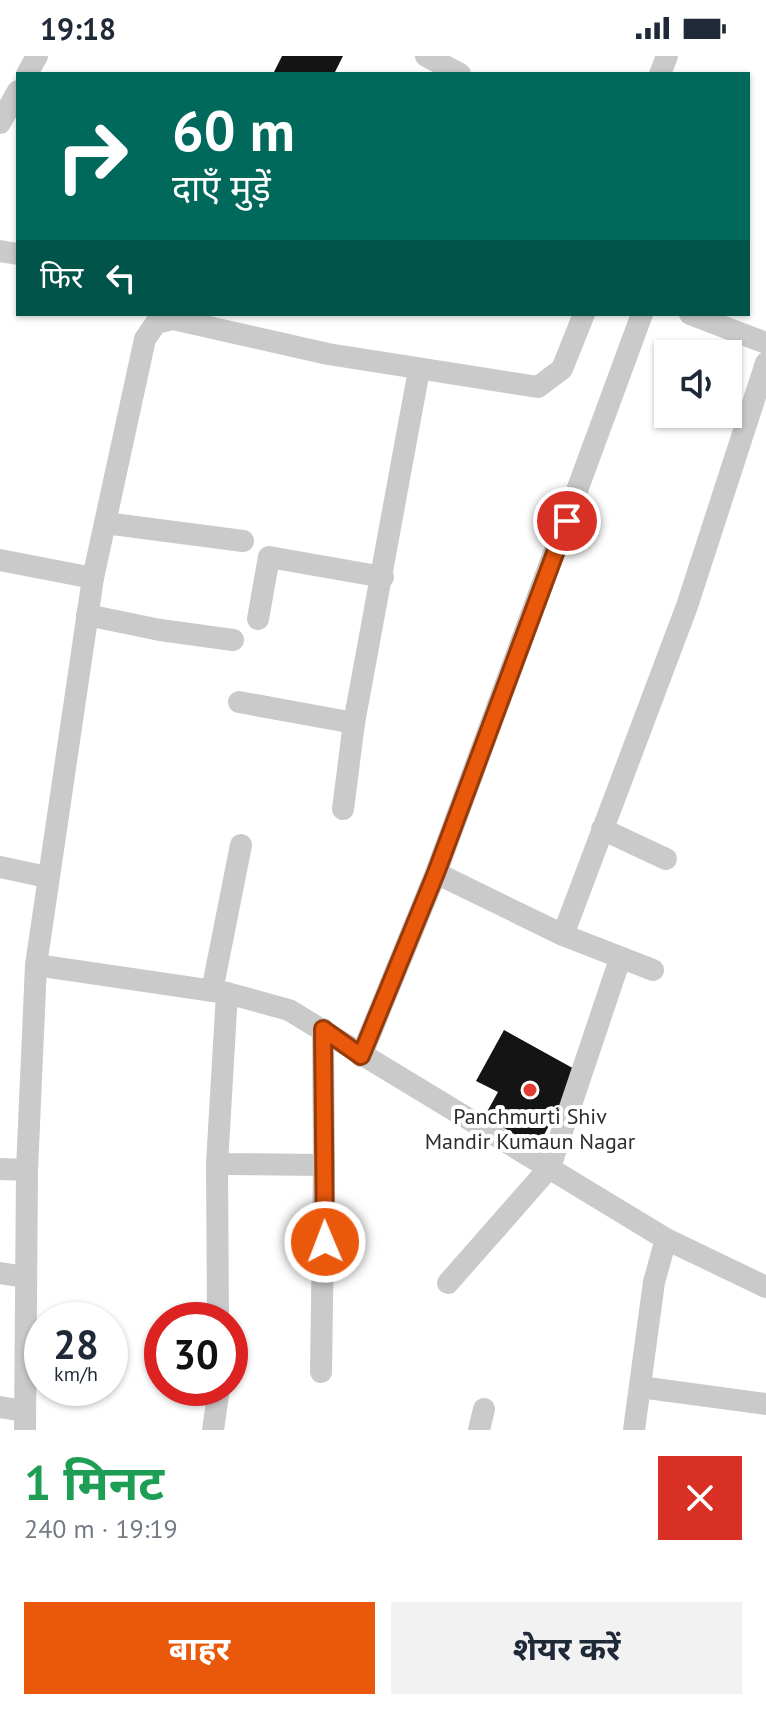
<!DOCTYPE html>
<html lang="hi">
<head>
<meta charset="utf-8">
<style>
	body { margin:0; font-family:"PT Sans","Noto Sans Devanagari",sans-serif; background:#f2f2f3; color:#1f2937; height:100vh; display:flex; flex-direction:column; font-size:30px; white-space:nowrap }
	* { box-sizing:border-box; margin:0 }
	p { font-size:26px; color:#747a83 }
	.icon { flex:none; width:44px; height:44px; fill:none; stroke:currentColor; stroke-width:2; stroke-linecap:round; stroke-linejoin:round }
	.map { position:relative; height:1374px; overflow:hidden }
	.details { display:flex; flex-direction:column; background:#fff; flex:1 }
	.details>* { flex:none }
	.banner { position:absolute; left:16px; top:16px; width:734px; height:244px; border-radius:0px; box-shadow:0 2px 6px #0004; background:#00695c; color:#fff; overflow:hidden }
	.tools { position:absolute; left:654px; top:284px; display:grid; gap:16px }
	.tools a { display:grid; place-items:center; width:88px; height:88px; border-radius:0px; background:#fff; box-shadow:0 2px 6px #0004; font-size:40px }
	.speed { position:absolute; left:24px; top:1246px; display:flex; gap:16px; font-size:40px; font-weight:700; text-align:center }
	.speed>* { display:grid; place-content:center; width:104px; height:104px; border-radius:50%; background:#fff; box-shadow:0 2px 6px #0004; line-height:1 }
	.speed small { font-size:20px; font-weight:400 }
	.speed .limit { border:12px solid #d22; background:#fff; color:#111 }
	.pin { position:absolute; display:grid; place-items:center; width:68px; height:68px; color:#fff; margin:-34px; border:4px solid #fff; border-radius:50%; box-shadow:0 2px 8px #0007 }
	.me { position:absolute; width:88px; margin:-44px; rotate:359deg; stroke-linejoin:round; filter:drop-shadow(0 0 6px #0008) }
	.turn { display:flex; align-items:center; gap:28px; height:168px; padding:0 24px; font-size:36px }
	.turn .icon { width:104px; height:104px; stroke-width:2.5 }
	.turn b { display:block; font-size:56px; line-height:68px }
	.then { display:flex; align-items:center; height:76px; padding:0 24px; background:#0003; gap:16px; font-size:30px }
	.round { display:grid; place-items:center; flex:none; width:84px; height:84px; border-radius:0px; background:#f2f2f3 }
	.head { display:flex; align-items:center; justify-content:space-between; height:136px; padding:0 24px }
	h1 { font-size:48px; font-weight:700; line-height:60px; color:#1e9e55 }
	.primary-button { display:flex; gap:16px; margin-top:auto; padding:16px 24px }
	.primary-button a { flex:1; height:92px; border-radius:0px; background:#ea580c; color:#fff; font-size:32px; font-weight:700; line-height:92px; text-align:center }
	.primary-button a+a { background:#f2f2f3; color:#1f2937 }
	.status { display:flex; justify-content:space-between; align-items:center; height:56px; padding:0 40px; background:#fff; direction:ltr }
	.status svg { height:22px; fill:currentColor }
	.map>svg:first-child { display:block }
	.building { fill:#141414 }
	.lines { fill:none; stroke-linecap:round; stroke-linejoin:round }
	.minor { stroke:#cacaca; stroke-width:22 }
	.route-casing { stroke:#983908; stroke-width:20 }
	.route { stroke:#ea580c; stroke-width:14 }
	.poi-dot { fill:#e03c32; stroke:#fff; stroke-width:3 }
	.labels { text-anchor:middle; stroke-width:8; stroke-linejoin:round; paint-order:stroke }
	.poi-label { font-size:22px; fill:#2d2d2d; stroke:#fff }
</style>
</head>
<body>
<div class="status"><b>19:18</b><svg viewBox="0 0 49 12"><path d="M0 12V9h3v3zM5 12V6h3v6zM10 12V3h3v9zM15 12V0h3v12zM26 1h20v11H26zM47 4h2v5h-2z"/></svg></div>
<div class="map">
<svg width="766" height="1374" viewBox="0 0 766 1374">
	<rect width="100%" height="100%" fill="#fff"/>
	<g class="building">
		<polygon points="282,0 343,0 334,18 273,18"/>
		<polygon points="504,974 578,1015 537,1092 483,1063 498,1036 476,1025"/>
	</g>
	<g class="lines">
		<g class="minor">
			<polyline points="426,0 460,18"/>
			<polyline points="27,18 37,0"/>
			<polyline points="660,18 667,0"/>
			<polyline points="0,67 18,35"/>
			<polyline points="0,195 18,198"/>
			<polyline points="690,258 766,287"/>
			<polyline points="105,467 243,485"/>
			<polyline points="0,504 93,522"/>
			<polyline points="87,559 160,574 233,584"/>
			<polyline points="258,563 269,501 383,521"/>
			<polyline points="239,646 354,667"/>
			<polyline points="343,753 354,667 419,314"/>
			<polyline points="602,773 666,803"/>
			<polyline points="0,811 47,821"/>
			<polyline points="436,817 563,879 653,914"/>
			<polyline points="563,879 687,550 766,307"/>
			<polyline points="36,909 227,937 289,954 666,1183 766,1231"/>
			<polyline points="212,935 241,789"/>
			<polyline points="227,937 217,1108 324,1109 323,973"/>
			<polyline points="361,1000 436,817 642,258"/>
			<polyline points="217,1108 218,1264"/>
			<polyline points="0,1113 27,1114"/>
			<polyline points="0,1217 26,1221"/>
			<polyline points="448,1227 550,1111 620,903"/>
			<polyline points="321,1316 324,1109"/>
			<polyline points="640,1331 766,1348"/>
			<polyline points="0,1351 24,1355"/>
			<polyline points="25,1374 27,1114 36,909 93,522 145,283 156,267 173,263 328,298 538,331 562,313 584,258"/>
			<polyline points="213,1374 219,1332"/>
			<polyline points="479,1374 484,1353"/>
			<polyline points="634,1374 654,1226 666,1183"/>
		</g>
	</g>
	<g class="lines">
		<g class="route-casing">
			<polyline id="route" points="325,1186 323,973 361,1000 436,817 567,465"/>
		</g>
		<use href="#route" class="route"/>
	</g>
	<circle class="poi-dot" cx="530" cy="1034" r="8"/>
	<g class="labels">
		<g class="poi-label">
			<text x="530" y="1068">Panchmurti Shiv<tspan x="530" dy="25">Mandir Kumaun Nagar</tspan></text>
		</g>
	</g>
</svg>
<div class="tools">
<a><svg class="icon" aria-label="sound" viewBox="0 0 24 24"><path d="M4 9h4l5-4v14l-5-4H4zM17 9q2 3 0 6"/></svg></a>
</div>
<div class="speed"><div>28<small>km/h</small></div><div class="limit">30</div></div>
<div class="pin" style="left:567px;top:465px;background:#d93025"><svg class="icon" aria-label="arrive" viewBox="0 0 24 24"><path d="M6 21V4h12l-3 4 3 4H6"/></svg></div>
<svg class="me" style="left:325px;top:1186px" viewBox="-20 -20 40 40"><circle r="17" fill="#ea580c" stroke="#fff" stroke-width="3"/><path d="M0-11L8 9 0 5-8 9z" fill="#fff"/></svg>
<div class="banner">
<div class="turn"><svg class="icon" aria-label="right" viewBox="0 0 24 24"><path d="M7 20v-9h11M14 6l5 5-5 5"/></svg><div><b>60 m</b>दाएँ मुड़ें</div></div>
<div class="then">फिर<svg class="icon" aria-label="left" viewBox="0 0 24 24"><path d="M17 20v-9H6M10 6l-5 5 5 5"/></svg></div>
</div>
</div>
<section class="details">
<div class="head"><div><h1>1 मिनट</h1><p>240 m · 19:19</p></div><a class="round" style="background:#d93025;color:#fff"><svg class="icon" aria-label="close" viewBox="0 0 24 24"><path d="M6 6l12 12M18 6L6 18"/></svg></a></div>
<div class="primary-button"><a>बाहर</a><a>शेयर करें</a></div>
</section>
</body>
</html>
